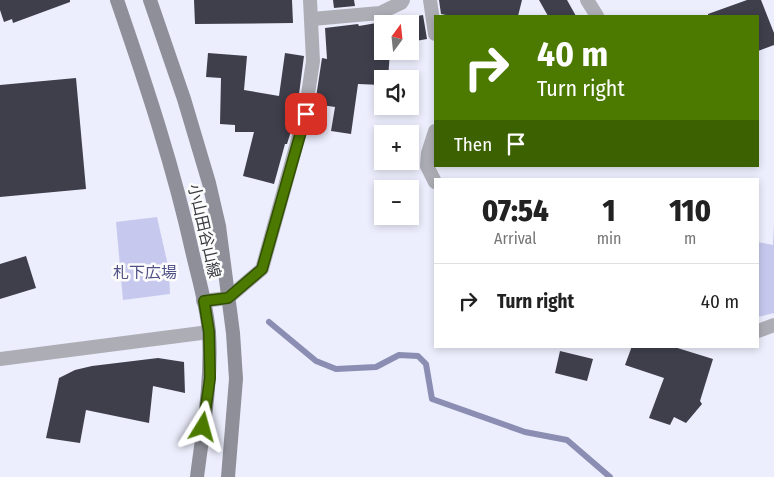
<!DOCTYPE html>
<html lang="en">
<head>
<meta charset="utf-8">
<style>
	body { margin:0; font-family:"Fira Sans Condensed","Noto Sans JP",sans-serif; background:#f6f6f6; color:#222; height:100vh; display:flex; flex-direction:column; font-size:19px; white-space:nowrap }
	* { box-sizing:border-box; margin:0 }
	p { font-size:16px; color:#767676 }
	.icon { flex:none; width:28px; height:28px; fill:none; stroke:currentColor; stroke-width:2; stroke-linecap:round; stroke-linejoin:round }
	.map { position:relative; flex:1; overflow:hidden }
	.panel { position:absolute; left:434px; top:178px; width:325px; height:170px; display:flex; flex-direction:column; background:#fff; border-radius:0px; box-shadow:0 2px 8px #0003 }
	.panel>* { flex:none }
	.guide { position:absolute; left:434px; top:15px; width:325px; height:152px; border-radius:0px; box-shadow:0 2px 8px #0003; background:#4c7a00; color:#fff; overflow:hidden }
	.needle { width:32px; rotate:15deg }
	.tools { position:absolute; left:374px; top:15px; display:grid; gap:10px }
	.tools a { display:grid; place-items:center; width:45px; height:45px; border-radius:0px; background:#fff; box-shadow:0 2px 8px #0003; font-size:25px }
	.pin { position:absolute; display:grid; place-items:center; width:42px; height:42px; color:#fff; margin:-21px; border-radius:10px; box-shadow:0 2px 8px #0006 }
	.me { position:absolute; width:55px; margin:-28px; rotate:8deg; stroke-linejoin:round; filter:drop-shadow(0 0 4px #0008) }
	.turn { display:flex; align-items:center; gap:18px; height:105px; padding:0 20px; font-size:22px }
	.turn .icon { width:65px; height:65px; stroke-width:2.5 }
	.turn b { display:block; font-size:35px; line-height:42px }
	.then { display:flex; align-items:center; height:48px; padding:0 20px; background:#0003; gap:10px; font-size:19px }
	.eta { display:flex; justify-content:space-evenly; align-items:center; height:85px; text-align:center }
	.eta b { font-size:30px; font-weight:800; line-height:35px }
	ul { padding:0; list-style:none }
	li { display:flex; align-items:center; gap:15px; height:75px; padding:0 20px; border-top:1px solid #e0e0e0 }
	li div { flex:1 }
	li b { display:block; font-size:19px }
	li em { font-style:normal }
	.map>svg:first-child { display:block }
	.green { fill:#c6c9ed }
	.lines { fill:none; stroke-linecap:round; stroke-linejoin:round }
	.stream { stroke:#8b8eb2; stroke-width:6 }
	.building { fill:#3e3f4b }
	.minor { stroke:#adaeb5; stroke-width:14 }
	.secondary { stroke:#8e8f98; stroke-width:14 }
	.route-casing { stroke:#314f00; stroke-width:12 }
	.route { stroke:#4c7a00; stroke-width:9 }
	.labels { text-anchor:middle; stroke-width:5; stroke-linejoin:round; paint-order:stroke }
	.street-label { font-size:16px; fill:#3b3c42; stroke:#fcfcfc }
	.park-label { font-size:16px; fill:#505286; stroke:#fcfcfc }
</style>
</head>
<body>
<div class="map">
<svg width="774" height="477" viewBox="0 0 774 477">
	<rect width="100%" height="100%" fill="#eceefd"/>
	<g class="green">
		<polygon points="157,217 169,270 170,294 123,300 116,222"/>
		<polygon points="774,223 774,313 758,317 758,242 773,245"/>
	</g>
	<g class="lines">
		<polyline class="stream" points="269,322 316,361 336,369 376,367 399,355 418,356 426,364 432,399 525,432 567,440 610,477"/>
	</g>
	<g class="building">
		<polygon points="0,0 70,0 70,2 13,23 12,19 4,22 0,10"/>
		<polygon points="194,0 292,0 293,23 195,24"/>
		<polygon points="333,0 354,0 355,6 334,8"/>
		<polygon points="439,0 522,0 518,16 451,16 441,14"/>
		<polygon points="539,0 567,0 576,16 548,16"/>
		<polygon points="747,0 761,0 774,33 774,45 758,51 758,16 708,16 708,14"/>
		<polygon points="423,15 427,39 410,42 410,24 382,24 382,51 390,51 388,79 382,79 382,85 358,84 351,134 331,131 335,107 315,104 322,58 327,59 325,28 358,24 359,26"/>
		<polygon points="208,53 247,56 244,90 279,96 285,53 304,56 298,102 293,125 287,144 285,144 274,184 243,176 254,132 235,132 235,125 220,124 221,78 206,77"/>
		<polygon points="76,78 86,189 0,197 0,85"/>
		<polygon points="26,256 36,288 0,299 0,264"/>
		<polygon points="632,346 671,346 713,359 700,401 702,404 686,423 674,417 670,425 649,418 664,378 625,365"/>
		<polygon points="560,351 593,359 587,381 555,373"/>
		<polygon points="158,358 184,362 185,393 153,386 149,423 86,410 80,443 46,438 59,378 75,370 92,366"/>
	</g>
	<g class="lines">
		<g class="minor">
			<polyline points="430,0 435,34"/>
			<polyline points="587,0 597,16"/>
			<polyline points="312,19 380,13 401,3 403,0"/>
			<polyline points="435,131 428,153 427,166 435,182"/>
			<polyline points="203,301 228,298 262,269 305,114 313,61 310,0"/>
			<polyline points="758,331 774,325"/>
			<polyline points="0,359 209,332"/>
		</g>
		<g class="secondary">
			<path d="M 117,0 C 146,84 174,168 193,255 C 199,280 207,307 209,333 C 212,382 203,429 197,477"/>
			<polyline points="150,0 184,99 209,183 219,226 233,333 236,379 228,477"/>
		</g>
	</g>
	<g class="lines">
		<g class="route-casing">
			<polyline id="route" points="203,427 210,378 209,332 204,301 228,298 262,269 306,114"/>
		</g>
		<use href="#route" class="route"/>
	</g>
	<g class="labels">
		<g class="street-label">
			<text transform="translate(205 231) rotate(77)" y="6">小山田谷山線</text>
		</g>
		<g class="park-label">
			<text x="145" y="278">札下広場</text>
		</g>
	</g>
</svg>
<div class="tools">
<a><svg class="needle" viewBox="-14 -14 28 28"><path d="M0-13l5 13h-10z" fill="#e53935"/><path d="M0 13l5-13h-10z" fill="#767676"/></svg></a>
<a><svg class="icon" aria-label="sound" viewBox="0 0 24 24"><path d="M4 9h4l5-4v14l-5-4H4zM17 9q2 3 0 6"/></svg></a>
<a>+</a>
<a>−</a>
</div>
<div class="pin" style="left:306px;top:114px;background:#d93025"><svg class="icon" aria-label="arrive" viewBox="0 0 24 24"><path d="M6 21V4h12l-3 4 3 4H6"/></svg></div>
<svg class="me" style="left:203px;top:427px" viewBox="-20 -20 40 40"><path d="M0-17L14 15 0 8-14 15z" fill="#4c7a00" stroke="#fff" stroke-width="4"/></svg>
<div class="guide">
<div class="turn"><svg class="icon" aria-label="right" viewBox="0 0 24 24"><path d="M7 20v-9h11M14 6l5 5-5 5"/></svg><div><b>40 m</b>Turn right</div></div>
<div class="then">Then<svg class="icon" aria-label="arrive" viewBox="0 0 24 24"><path d="M6 21V4h12l-3 4 3 4H6"/></svg></div>
</div>
<section class="panel">
<div class="eta">
<div><b>07:54</b><p>Arrival</p></div>
<div><b>1</b><p>min</p></div>
<div><b>110</b><p>m</p></div>
</div>
<ul>
<li><svg class="icon" aria-label="right" viewBox="0 0 24 24"><path d="M7 20v-9h11M14 6l5 5-5 5"/></svg><div><b>Turn right</b></div><em>40 m</em></li>
</ul>
</section>
</div>
</body>
</html>
